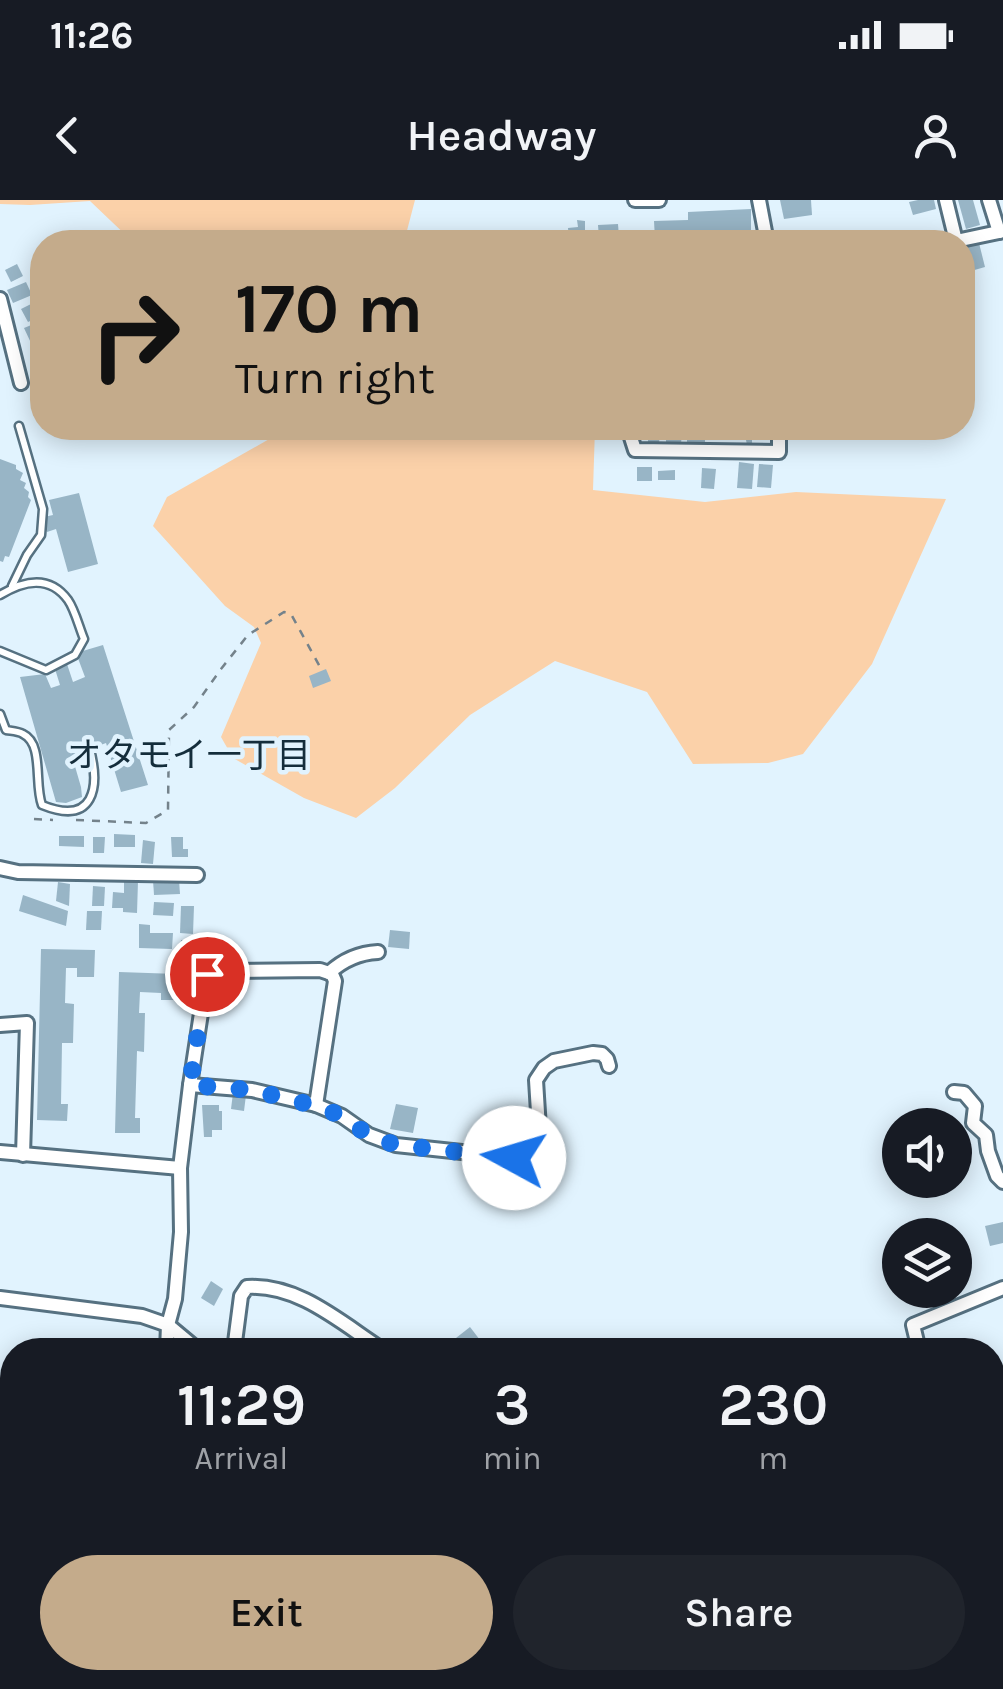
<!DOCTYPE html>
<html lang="en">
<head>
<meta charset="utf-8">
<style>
	body { margin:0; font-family:Karla,"Noto Sans JP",sans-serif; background:#20242c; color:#f1f3f6; height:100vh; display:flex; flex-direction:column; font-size:38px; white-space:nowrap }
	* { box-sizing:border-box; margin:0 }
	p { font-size:32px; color:#9ea1a6 }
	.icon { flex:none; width:55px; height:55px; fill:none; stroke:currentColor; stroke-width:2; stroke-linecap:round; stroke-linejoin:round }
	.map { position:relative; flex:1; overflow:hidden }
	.side { position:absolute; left:0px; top:1138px; width:1005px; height:352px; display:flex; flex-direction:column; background:#171b24; border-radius:40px 40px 0 0; box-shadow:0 5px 25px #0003 }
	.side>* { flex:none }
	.top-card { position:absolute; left:30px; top:30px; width:945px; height:210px; border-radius:40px; box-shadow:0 5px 25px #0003; background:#c4ab8b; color:#111; overflow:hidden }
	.controls { position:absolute; left:882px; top:908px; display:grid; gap:20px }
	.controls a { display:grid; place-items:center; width:90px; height:90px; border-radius:50%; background:#171b24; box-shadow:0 5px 25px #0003; font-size:50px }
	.pin { position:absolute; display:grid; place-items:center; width:85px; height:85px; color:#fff; margin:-42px; border:5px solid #fff; border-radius:50%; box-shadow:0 2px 10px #0007 }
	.me { position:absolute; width:110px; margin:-55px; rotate:276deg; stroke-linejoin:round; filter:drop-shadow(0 0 8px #0008) }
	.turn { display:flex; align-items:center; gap:35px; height:210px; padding:0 40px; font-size:45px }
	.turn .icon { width:130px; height:130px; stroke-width:2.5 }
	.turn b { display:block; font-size:70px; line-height:85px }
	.eta { display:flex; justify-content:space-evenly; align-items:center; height:170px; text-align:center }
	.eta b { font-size:60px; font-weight:600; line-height:70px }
	.cta { display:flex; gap:20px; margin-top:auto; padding:20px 40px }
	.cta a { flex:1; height:115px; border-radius:60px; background:#c4ab8b; color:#111; font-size:40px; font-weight:600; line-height:115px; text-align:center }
	.cta a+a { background:#20242c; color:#f1f3f6 }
	.status { display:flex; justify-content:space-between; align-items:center; height:70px; padding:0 50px; background:#171b24; direction:ltr }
	.status svg { height:28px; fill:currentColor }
	header { display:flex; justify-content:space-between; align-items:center; height:130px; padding:0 40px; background:#171b24; font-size:45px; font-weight:600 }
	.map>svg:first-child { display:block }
	.green { fill:#fbd1a9 }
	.building { fill:#98b5c6 }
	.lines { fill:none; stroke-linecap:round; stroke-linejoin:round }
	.lane-casing { stroke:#567181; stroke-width:11 }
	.street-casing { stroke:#567181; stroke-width:18 }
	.path { stroke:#74828b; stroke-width:2.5; stroke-dasharray:8 8; stroke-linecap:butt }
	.lane { stroke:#fff; stroke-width:6 }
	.street { stroke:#fff; stroke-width:12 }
	.route { stroke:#1a73e8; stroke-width:18; stroke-dasharray:0 32.4 }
	.labels { text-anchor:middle; stroke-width:9; stroke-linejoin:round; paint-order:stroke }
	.neighbourhood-label { font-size:35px; fill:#142d3b; stroke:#e1f3fe }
</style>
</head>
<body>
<div class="status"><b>11:26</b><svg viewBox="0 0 49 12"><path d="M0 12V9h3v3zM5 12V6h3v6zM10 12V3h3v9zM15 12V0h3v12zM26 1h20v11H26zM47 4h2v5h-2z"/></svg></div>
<header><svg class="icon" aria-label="back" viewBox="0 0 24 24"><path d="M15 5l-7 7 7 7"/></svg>Headway<svg class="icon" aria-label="person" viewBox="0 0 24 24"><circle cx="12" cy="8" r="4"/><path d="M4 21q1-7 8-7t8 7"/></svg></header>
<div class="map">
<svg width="1003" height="1489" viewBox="0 0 1003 1489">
	<rect width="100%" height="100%" fill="#e1f3fe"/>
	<g class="green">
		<polygon points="0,0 415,0 404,42 133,42 90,1 30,5 0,4"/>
		<polygon points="277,228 595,228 593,290 705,302 796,292 946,299 872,464 803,554 768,563 693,564 647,492 555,461 470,515 395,588 356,618 304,598 233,558 221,537 261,443 254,427 225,406 153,326 167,297 271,238"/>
	</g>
	<g class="building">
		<polygon points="780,0 811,0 812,15 784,19"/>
		<polygon points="918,0 934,0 936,9 913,15 909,2"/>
		<polygon points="958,0 973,0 980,25 966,29"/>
		<polygon points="751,9 751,38 689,41 689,38 655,39 654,21 688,20 688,12"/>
		<polygon points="577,20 585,21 585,39 569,39 568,28 578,27"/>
		<polygon points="618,24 619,37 599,38 598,25"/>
		<polygon points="971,43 972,45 979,43 985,67 971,71 963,45"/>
		<polygon points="17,64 23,76 11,82 5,70"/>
		<polygon points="26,82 32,95 13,103 7,90"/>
		<polygon points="35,102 41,111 37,113 39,117 28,122 21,109"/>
		<polygon points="41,121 42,138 31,143 24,128"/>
		<polygon points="643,228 660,228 659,244 648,244 648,237 643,237"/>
		<polygon points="666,228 682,228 681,245 666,245"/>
		<rect x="687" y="228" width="18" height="17"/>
		<polygon points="734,228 752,228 752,245 747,245 746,240 734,240"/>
		<polygon points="0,259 16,265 16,269 23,273 20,280 26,283 24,288 29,292 28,297 31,300 9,357 5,356 3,362 0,361"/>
		<polygon points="739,262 754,264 752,289 737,288"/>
		<polygon points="759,264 773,265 771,288 757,287"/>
		<rect x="637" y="267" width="15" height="14"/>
		<polygon points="702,268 716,269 714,289 701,288"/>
		<polygon points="675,270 675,280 658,280 658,271"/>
		<polygon points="79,293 98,364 68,372 56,329 47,332 43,324 44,317 53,315 49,300"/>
		<polygon points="103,445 148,585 121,592 106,543 72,556 81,587 82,597 66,603 56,602 20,477 45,474 51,488 60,485 55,469 67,464 73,482 85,477 76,453"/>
		<polygon points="326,469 331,481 313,488 309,476"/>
		<polygon points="114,634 135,635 135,647 114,647"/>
		<polygon points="59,636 84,636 84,647 59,646"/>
		<polygon points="93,637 105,637 104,653 93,653"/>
		<polygon points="171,637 183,637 183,649 188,649 188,657 172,657"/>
		<polygon points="143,640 155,642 153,664 141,663"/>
		<polygon points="124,680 138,681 137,713 123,712 123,708 112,708 113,692 124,693"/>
		<polygon points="153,680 179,680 180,694 154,695"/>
		<polygon points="58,682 70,684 69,706 56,701"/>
		<polygon points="93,686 105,687 104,706 92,706"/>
		<polygon points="23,695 68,711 66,726 19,711"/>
		<polygon points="154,702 174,703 173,716 153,715"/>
		<polygon points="181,706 194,706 193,734 180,733"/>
		<polygon points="87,711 102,711 101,730 86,730"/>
		<polygon points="139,724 150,725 150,733 173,733 172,749 139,748"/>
		<polygon points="390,730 410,732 409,749 388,747"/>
		<polygon points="181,740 198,740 197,762 180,762"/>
		<polygon points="41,749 95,750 94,777 77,777 77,768 66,768 65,803 74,804 73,843 62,843 61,904 68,904 67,921 37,920"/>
		<polygon points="119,772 177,774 176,800 161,800 161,793 140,792 139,813 145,813 144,852 137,851 135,918 140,918 140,933 115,933"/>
		<polygon points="233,893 246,895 244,911 231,909"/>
		<polygon points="396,904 418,908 413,933 390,929"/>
		<polygon points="202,905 219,905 219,911 222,911 222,930 212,930 212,937 204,937"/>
		<polygon points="1003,1022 1003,1043 990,1046 985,1026"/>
		<polygon points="211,1081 223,1089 214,1106 201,1098"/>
		<polygon points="470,1127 480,1140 465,1150 456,1138"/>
	</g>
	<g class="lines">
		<g class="lane-casing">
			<g id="lane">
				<polyline points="12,386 27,355 41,335 43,309 19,226"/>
				<path d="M 0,395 C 23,381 49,374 68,400 C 75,410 79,427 84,439 L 75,455 L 46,470 L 0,451"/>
				<path d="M 0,514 L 6,530 C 12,531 18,531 23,534 C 44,544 34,584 42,605 C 94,626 101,588 89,546"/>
			</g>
		</g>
		<g class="street-casing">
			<g id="street">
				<polyline points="635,0 659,0"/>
				<polyline points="759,0 767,42"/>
				<polyline points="946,0 956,41 1003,31"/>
				<polyline points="989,0 999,32"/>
				<polyline points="0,99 21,183"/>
				<polyline points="628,228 635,250 779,252 779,228"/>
				<polyline points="0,668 18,672 197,675"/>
				<path d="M 329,773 C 343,760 358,753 378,752"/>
				<polyline points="0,825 27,823 23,955"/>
				<polyline points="190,885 252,890 316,905 342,916 369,935 396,945 537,960 540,945 536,880 544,868 554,861 593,853 602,854 607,859 609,866"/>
				<polyline points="954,892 964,893 975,906 973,923 986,935 988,951 997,976 1003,982"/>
				<polyline points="0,952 180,968"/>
				<polyline points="0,1098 142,1116 168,1125 198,1150"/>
				<polyline points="167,1150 168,1125 175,1099 181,1032 180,968 190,885 207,774 219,771 320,770 332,774 335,781 316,905"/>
				<path d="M 234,1150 L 241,1096 L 247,1087 C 299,1084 341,1123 383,1150"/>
				<polyline points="919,1150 913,1125 1003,1088"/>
				<polyline points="10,1263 12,1273"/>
				<polyline points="0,1446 12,1449"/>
				<polyline points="24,1478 26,1489"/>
				<polyline points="278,1478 286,1489"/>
				<polyline points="657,1478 672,1489"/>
				<polyline points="330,1489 342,1478"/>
			</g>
		</g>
		<g class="path">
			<polyline points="34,619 53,620"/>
			<polyline points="76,620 146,623 168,610 169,530 194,507 221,469 248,435 284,412 291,414 320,467"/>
		</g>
		<use href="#lane" class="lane"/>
		<use href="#street" class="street"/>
	</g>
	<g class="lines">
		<polyline class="route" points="207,774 190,885 252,890 316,906 342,916 368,935 396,945 514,958"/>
	</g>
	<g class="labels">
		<g class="neighbourhood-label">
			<text x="189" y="567">オタモイ一丁目</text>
		</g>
	</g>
</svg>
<div class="controls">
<a><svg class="icon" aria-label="sound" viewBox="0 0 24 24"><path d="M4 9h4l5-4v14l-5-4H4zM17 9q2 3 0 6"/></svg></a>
<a><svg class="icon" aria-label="layers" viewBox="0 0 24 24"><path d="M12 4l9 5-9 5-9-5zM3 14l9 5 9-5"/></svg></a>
</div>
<div class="pin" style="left:207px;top:774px;background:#d93025"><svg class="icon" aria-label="arrive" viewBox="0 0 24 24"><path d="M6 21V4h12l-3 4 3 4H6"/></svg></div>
<svg class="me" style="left:514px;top:958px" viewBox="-20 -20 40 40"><circle r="19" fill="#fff"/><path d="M0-13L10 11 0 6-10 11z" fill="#1a73e8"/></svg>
<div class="top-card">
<div class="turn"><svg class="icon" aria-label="right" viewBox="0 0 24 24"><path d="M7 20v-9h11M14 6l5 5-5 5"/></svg><div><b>170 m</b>Turn right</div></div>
</div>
<section class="side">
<div class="eta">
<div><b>11:29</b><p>Arrival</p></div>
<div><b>3</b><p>min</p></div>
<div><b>230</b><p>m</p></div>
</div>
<div class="cta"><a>Exit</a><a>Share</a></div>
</section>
</div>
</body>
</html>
